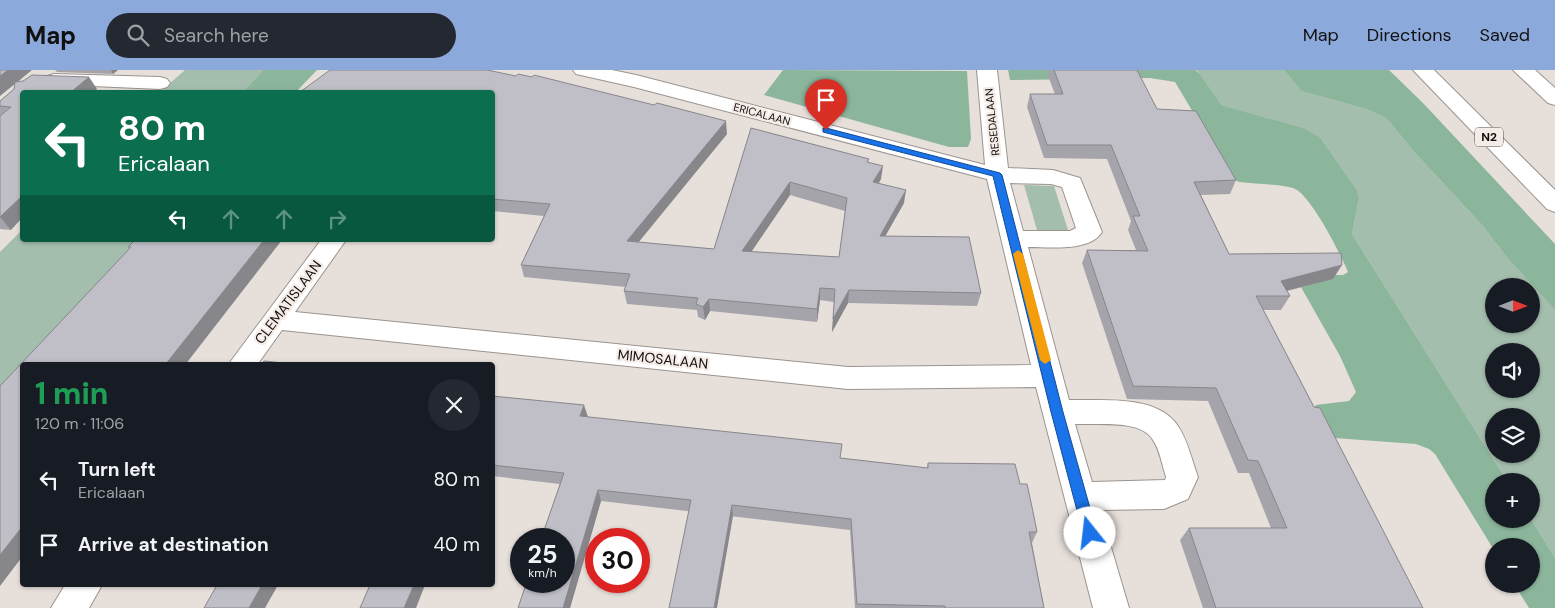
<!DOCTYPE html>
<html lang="en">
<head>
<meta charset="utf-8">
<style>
	body { margin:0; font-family:"DM Sans",sans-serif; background:#242831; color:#f1f3f6; height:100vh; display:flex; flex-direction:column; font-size:19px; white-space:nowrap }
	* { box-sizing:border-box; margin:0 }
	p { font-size:16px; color:#9ea1a6 }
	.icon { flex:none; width:28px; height:28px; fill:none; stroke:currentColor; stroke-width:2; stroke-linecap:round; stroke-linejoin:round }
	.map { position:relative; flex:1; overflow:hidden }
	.panel { position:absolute; left:20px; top:292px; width:475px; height:225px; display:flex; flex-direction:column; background:#171b24; border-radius:5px; box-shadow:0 1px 4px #0004 }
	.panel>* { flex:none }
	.banner { position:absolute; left:20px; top:20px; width:475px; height:152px; border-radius:5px; box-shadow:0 1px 4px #0004; background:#0b6e4f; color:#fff; overflow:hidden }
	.needle { width:32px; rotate:90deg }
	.fabs { position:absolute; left:1485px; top:208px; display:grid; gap:10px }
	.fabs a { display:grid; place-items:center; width:55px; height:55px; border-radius:50%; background:#171b24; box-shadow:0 1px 4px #0004; font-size:25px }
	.speed { position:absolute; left:510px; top:458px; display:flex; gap:10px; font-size:25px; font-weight:700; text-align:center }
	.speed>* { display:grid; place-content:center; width:65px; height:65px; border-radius:50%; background:#171b24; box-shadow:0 1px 4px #0004; line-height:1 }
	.speed small { font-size:12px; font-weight:400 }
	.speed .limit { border:8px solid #d22; background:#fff; color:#111 }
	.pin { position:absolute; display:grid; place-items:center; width:42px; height:42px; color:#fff; margin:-51px -21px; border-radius:50% 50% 50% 0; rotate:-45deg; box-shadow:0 0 5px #0007 }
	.pin .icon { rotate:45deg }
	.me { position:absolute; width:55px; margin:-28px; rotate:344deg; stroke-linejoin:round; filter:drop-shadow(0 0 4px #0008) }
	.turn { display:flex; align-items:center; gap:18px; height:105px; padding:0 15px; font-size:22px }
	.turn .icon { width:65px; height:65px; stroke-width:2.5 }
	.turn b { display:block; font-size:35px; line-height:42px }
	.lanes { display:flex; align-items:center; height:48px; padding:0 15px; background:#0003; justify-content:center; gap:25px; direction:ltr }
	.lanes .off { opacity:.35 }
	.round { display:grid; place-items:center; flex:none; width:52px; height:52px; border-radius:26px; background:#242831 }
	.head { display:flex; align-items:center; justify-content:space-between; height:85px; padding:0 15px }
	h1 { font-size:30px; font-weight:800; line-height:38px; color:#1e9e55 }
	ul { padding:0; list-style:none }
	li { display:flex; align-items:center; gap:15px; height:65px; padding:0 15px }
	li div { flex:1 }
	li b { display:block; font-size:19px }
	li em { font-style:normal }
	header { display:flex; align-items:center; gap:30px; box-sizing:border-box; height:70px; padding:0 25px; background:#8ca9db; color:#111 }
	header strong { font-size:24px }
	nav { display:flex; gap:28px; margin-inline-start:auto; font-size:18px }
	.search { width:350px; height:45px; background:#242831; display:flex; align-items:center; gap:12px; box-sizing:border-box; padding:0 18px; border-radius:28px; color:#9ea1a6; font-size:19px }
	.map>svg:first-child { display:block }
	.green { fill:#a4beae; fill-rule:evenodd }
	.forest { fill:#8cb69c }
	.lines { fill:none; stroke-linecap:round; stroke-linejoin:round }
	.minor-casing { stroke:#9b938e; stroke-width:2 }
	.trunk-casing { stroke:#9b938e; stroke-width:2 }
	.motorway-casing { stroke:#9b938e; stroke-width:2 }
	.minor { fill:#fff; fill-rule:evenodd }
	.trunk { fill:#fff; fill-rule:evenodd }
	.motorway { fill:#fff; fill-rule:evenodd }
	.wall { fill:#a5a4ab; fill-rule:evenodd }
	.shaded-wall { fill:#86868b }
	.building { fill:#c0bfc7; stroke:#86868b; fill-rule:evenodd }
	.route { fill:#1a73e8; stroke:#114b97 }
	.slow { fill:#f59e0b }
	.labels { text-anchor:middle; stroke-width:4.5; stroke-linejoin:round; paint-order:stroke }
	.far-street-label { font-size:11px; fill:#120f0e; stroke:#f5ece7 }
	.shield { fill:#f5ece7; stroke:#56514f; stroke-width:1 }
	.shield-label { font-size:12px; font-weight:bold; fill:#120f0e }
	.street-label { font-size:14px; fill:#120f0e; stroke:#f5ece7 }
</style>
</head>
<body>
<header>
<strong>Map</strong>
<div class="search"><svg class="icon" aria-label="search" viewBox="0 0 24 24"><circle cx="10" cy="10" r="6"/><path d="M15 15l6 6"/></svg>Search here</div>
<nav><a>Map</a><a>Directions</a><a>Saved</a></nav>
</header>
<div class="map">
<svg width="1555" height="538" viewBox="0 0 1555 538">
	<rect width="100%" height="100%" fill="#e7dfda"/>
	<g class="green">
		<polygon points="185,0 263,0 246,19 245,22 160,22"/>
		<path d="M 1196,0 L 1284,0 L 1301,21 L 1366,39 L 1386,48 L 1416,84 L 1482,155 L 1509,190 L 1555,240 L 1555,488 L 1531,449 L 1531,411 L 1507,411 L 1352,164 L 1359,129 L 1357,120 L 1320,67 L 1304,58 L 1220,35 L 1200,4 ZM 1494,216 L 1531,216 L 1531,254 L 1494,254 ZM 1494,281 L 1531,281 L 1531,319 L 1494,319 ZM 1494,346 L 1531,346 L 1531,384 L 1494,384 Z"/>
		<polygon points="1024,115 1054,116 1068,160 1037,160"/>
		<polygon points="22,160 22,170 159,170 22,295 0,342 0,182"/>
	</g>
	<g class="forest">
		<polygon points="263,0 317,0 296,22 245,22 245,20"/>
		<polygon points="783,0 967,1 971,69 968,77 949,77 764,25"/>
		<path d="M 1008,0 L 1195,0 L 1200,4 L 1221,35 L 1304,58 L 1320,67 L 1357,120 L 1359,129 L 1352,164 L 1507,411 L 1494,411 L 1494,449 L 1531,449 L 1555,488 L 1555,538 L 1529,538 L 1514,514 L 1531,514 L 1531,476 L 1494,476 L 1494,480 L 1435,384 L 1429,379 L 1416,374 L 1321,367 L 1312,343 L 1316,335 L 1349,331 L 1356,322 L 1340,286 L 1297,210 L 1304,205 L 1343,205 L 1348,202 C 1341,185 1310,123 1293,118 C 1276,114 1256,114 1239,112 L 1233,109 L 1175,12 L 1150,8 L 1010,10 Z"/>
		<polygon points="1284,0 1389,0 1423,33 1555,174 1555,240 1509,190 1482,155 1416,84 1386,48 1366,39 1301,21"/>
	</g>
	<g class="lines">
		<g class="minor-casing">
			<g id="minor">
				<path d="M 573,0 L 612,0 L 636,5 L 985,95 L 977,0 L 997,0 L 1008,98 L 1053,100 L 1080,108 L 1102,162 C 1090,182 1049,177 1028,177 L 1069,330 C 1102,331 1157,324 1178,356 C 1188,371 1192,391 1198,407 L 1188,429 L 1164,439 L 1100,440 L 1129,538 L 1093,538 L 1036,317 L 848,319 L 282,260 L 257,295 L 228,295 L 321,170 L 346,170 L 295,242 L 848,297 L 1031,295 L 987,109 L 634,17 L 576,4 ZM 1010,113 L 1051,114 L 1062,117 L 1076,158 L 1070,161 L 1023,161 ZM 1075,354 C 1097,355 1141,349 1153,370 C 1160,380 1162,395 1166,407 L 1165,410 L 1092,412 Z"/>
				<polygon points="54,4 160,7 167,9 170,13 167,17 160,19 47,14 44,10 47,6"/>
				<polygon points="65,515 102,515 89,538 51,538"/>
			</g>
		</g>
		<g class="trunk-casing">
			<polygon id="trunk" points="1413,0 1434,0 1555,120 1555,142 1547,139"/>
		</g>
		<g class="motorway-casing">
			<polygon id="motorway" points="1513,0 1535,0 1555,18 1555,35 1548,33"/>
		</g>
		<use href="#minor" class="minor"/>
		<use href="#trunk" class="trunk"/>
		<use href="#motorway" class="motorway"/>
	</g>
	<g class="wall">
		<polygon points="32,0 17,12 97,19 93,22 22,22 11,160 0,159 0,31 14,19 15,14"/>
		<polygon points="55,0 118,0 113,4 57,2"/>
		<polygon points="1050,0 1137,0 1157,39 1236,110 1230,124 1201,125 1229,184 1333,209 1287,221 1290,226 1281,240 1263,240 1314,337 1423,538 1203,538 1180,470 1189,458 1271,458 1249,403 1238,403 1208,331 1127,329 1082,193 1087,180 1136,180 1128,160 1131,151 1107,89 1044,88 1027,37 1030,24 1055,24 1048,6"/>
		<path d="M 492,22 L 727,64 L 638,172 L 714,179 L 751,58 L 869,89 L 868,92 L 881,109 L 879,113 L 904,133 L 885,166 L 981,223 L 977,236 L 848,233 L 832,262 L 834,232 L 820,230 L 817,252 L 710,241 L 705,250 L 698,247 L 697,240 L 627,234 L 624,221 L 626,217 L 524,207 L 521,195 L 544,146 L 492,141 ZM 790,125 L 845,141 L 839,187 L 751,182 Z"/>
		<polygon points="492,326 588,347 840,388 927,398 928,393 1020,414 1037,462 1032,473 1044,538 855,538 850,460 601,431 570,538 518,538 560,414 492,406"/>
	</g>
	<g class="shaded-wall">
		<polygon points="8,0 32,0 0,26 0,6"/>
		<polygon points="111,0 118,0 113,4"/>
		<polygon points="89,7 97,19 93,22 71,22"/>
		<polygon points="726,51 727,64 629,184 627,171"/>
		<polygon points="883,96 881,109 872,124 873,112"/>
		<polygon points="790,112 790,125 743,194 742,181"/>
		<polygon points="906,120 904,133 878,179 880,166"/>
		<polygon points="22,126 22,148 11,160 0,147"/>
		<polygon points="264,170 282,170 185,295 165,295"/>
		<polygon points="1342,195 1333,209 1273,224 1281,211"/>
		<polygon points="820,218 820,230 817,252 817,239"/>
		<polygon points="849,220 848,233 832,262 833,249"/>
		<polygon points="709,229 710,241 705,250 703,237"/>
		<polygon points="584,335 588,347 580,346"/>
		<polygon points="598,420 601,431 570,538 563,538"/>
		<polygon points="732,435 733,446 717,538 714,538"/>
		<polygon points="22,457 22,487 0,516 0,485"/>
		<polygon points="262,515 278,515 265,538 249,538"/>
		<polygon points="414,515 425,515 416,538 404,538"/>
	</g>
	<g class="building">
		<polygon points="0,0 8,0 0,6"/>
		<path d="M 330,0 L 487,0 L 516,6 L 518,4 L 532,7 L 534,5 L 654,35 L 657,33 L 726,51 L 627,171 L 714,179 L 751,58 L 869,89 L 867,92 L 883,96 L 873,112 L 906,120 L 880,166 L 969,167 L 981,223 L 849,220 L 833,249 L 835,219 L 820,218 L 817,239 L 709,229 L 703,237 L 696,234 L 698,228 L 624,221 L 630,204 L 521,195 L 550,134 L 492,129 L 492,22 L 300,22 ZM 790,112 L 847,128 L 839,187 L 742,181 Z"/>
		<polygon points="1054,0 1137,0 1157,39 1196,41 1236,110 1194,112 1229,184 1341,183 1342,195 1281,211 1290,226 1256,226 1314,337 1320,338 1423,538 1216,538 1189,458 1287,458 1258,391 1248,390 1216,318 1133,316 1087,180 1148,181 1133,146 1140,146 1111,75 1047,75 1030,24 1063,24"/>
		<polygon points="32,5 89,7 71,22 22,22 22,126 0,147 0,46 11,37 0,36 0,31 14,19 15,12 23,11"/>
		<polygon points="135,170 264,170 165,295 22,295 22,457 0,485 0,316 131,177 128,177"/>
		<polygon points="264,291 302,295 261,295"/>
		<polygon points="492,326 584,335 580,346 842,374 840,388 928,398 928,393 1015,394 1020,414 1027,414 1032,437 1037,462 1029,462 1044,538 945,538 945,536 857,534 851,449 732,435 714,538 669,538 691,430 598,420 563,538 518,538 527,511 564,511 564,469 541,469 564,403 492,395"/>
		<polygon points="217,515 262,515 249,538 204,538"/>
		<polygon points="370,515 414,515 404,538 360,538"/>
	</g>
	<polygon class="route" points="823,58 826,58 1000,103 1002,105 1063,342 1097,463 1095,467 1090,469 1085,467 1083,463 1051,342 993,106 823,62"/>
	<polygon class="slow" points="1018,180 1023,184 1051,290 1045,294 1040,290 1013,184"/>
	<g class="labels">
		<g class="far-street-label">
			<text transform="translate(762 44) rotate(15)" y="4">ERICALAAN</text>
			<text transform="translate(992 52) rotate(-96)" y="4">RESEDALAAN</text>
		</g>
		<rect class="shield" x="1475" y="57.5" width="28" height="19" rx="4"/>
		<g class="shield-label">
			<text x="1489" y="71">N2</text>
		</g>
		<g class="street-label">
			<text transform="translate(288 232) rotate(-53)" y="5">CLEMATISLAAN</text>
			<text transform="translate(663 289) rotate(6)" y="5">MIMOSALAAN</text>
		</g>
	</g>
</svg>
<div class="fabs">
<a><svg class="needle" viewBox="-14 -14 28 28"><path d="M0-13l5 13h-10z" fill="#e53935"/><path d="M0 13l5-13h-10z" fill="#9ea1a6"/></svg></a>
<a><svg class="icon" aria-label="sound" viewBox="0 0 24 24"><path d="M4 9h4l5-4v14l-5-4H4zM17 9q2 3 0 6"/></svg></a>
<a><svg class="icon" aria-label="layers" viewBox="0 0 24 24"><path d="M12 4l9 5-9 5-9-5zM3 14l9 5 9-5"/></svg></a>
<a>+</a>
<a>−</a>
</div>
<div class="speed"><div>25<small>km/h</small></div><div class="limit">30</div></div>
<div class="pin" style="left:826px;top:60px;background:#d93025"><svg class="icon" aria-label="arrive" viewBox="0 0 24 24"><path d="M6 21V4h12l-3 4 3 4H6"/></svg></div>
<svg class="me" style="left:1090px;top:463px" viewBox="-20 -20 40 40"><circle r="19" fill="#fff"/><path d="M0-13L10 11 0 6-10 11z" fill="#1a73e8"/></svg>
<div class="banner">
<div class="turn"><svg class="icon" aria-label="left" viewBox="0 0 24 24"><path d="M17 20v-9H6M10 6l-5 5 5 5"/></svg><div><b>80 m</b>Ericalaan</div></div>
<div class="lanes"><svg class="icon" aria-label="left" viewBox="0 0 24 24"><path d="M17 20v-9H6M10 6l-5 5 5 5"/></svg><svg class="icon off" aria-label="ahead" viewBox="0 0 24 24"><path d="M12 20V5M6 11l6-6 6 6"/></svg><svg class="icon off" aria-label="ahead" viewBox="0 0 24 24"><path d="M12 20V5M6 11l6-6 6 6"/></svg><svg class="icon off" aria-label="right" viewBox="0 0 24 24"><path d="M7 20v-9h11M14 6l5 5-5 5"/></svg></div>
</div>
<section class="panel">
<div class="head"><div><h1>1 min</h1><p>120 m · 11:06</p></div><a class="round"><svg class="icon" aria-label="close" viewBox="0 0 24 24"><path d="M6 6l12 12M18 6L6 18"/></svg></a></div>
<ul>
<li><svg class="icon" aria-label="left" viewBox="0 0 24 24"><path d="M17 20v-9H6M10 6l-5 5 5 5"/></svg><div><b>Turn left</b><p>Ericalaan</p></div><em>80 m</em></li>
<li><svg class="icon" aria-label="arrive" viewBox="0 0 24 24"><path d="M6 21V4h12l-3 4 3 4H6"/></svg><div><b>Arrive at destination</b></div><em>40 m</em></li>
</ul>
</section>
</div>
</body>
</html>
